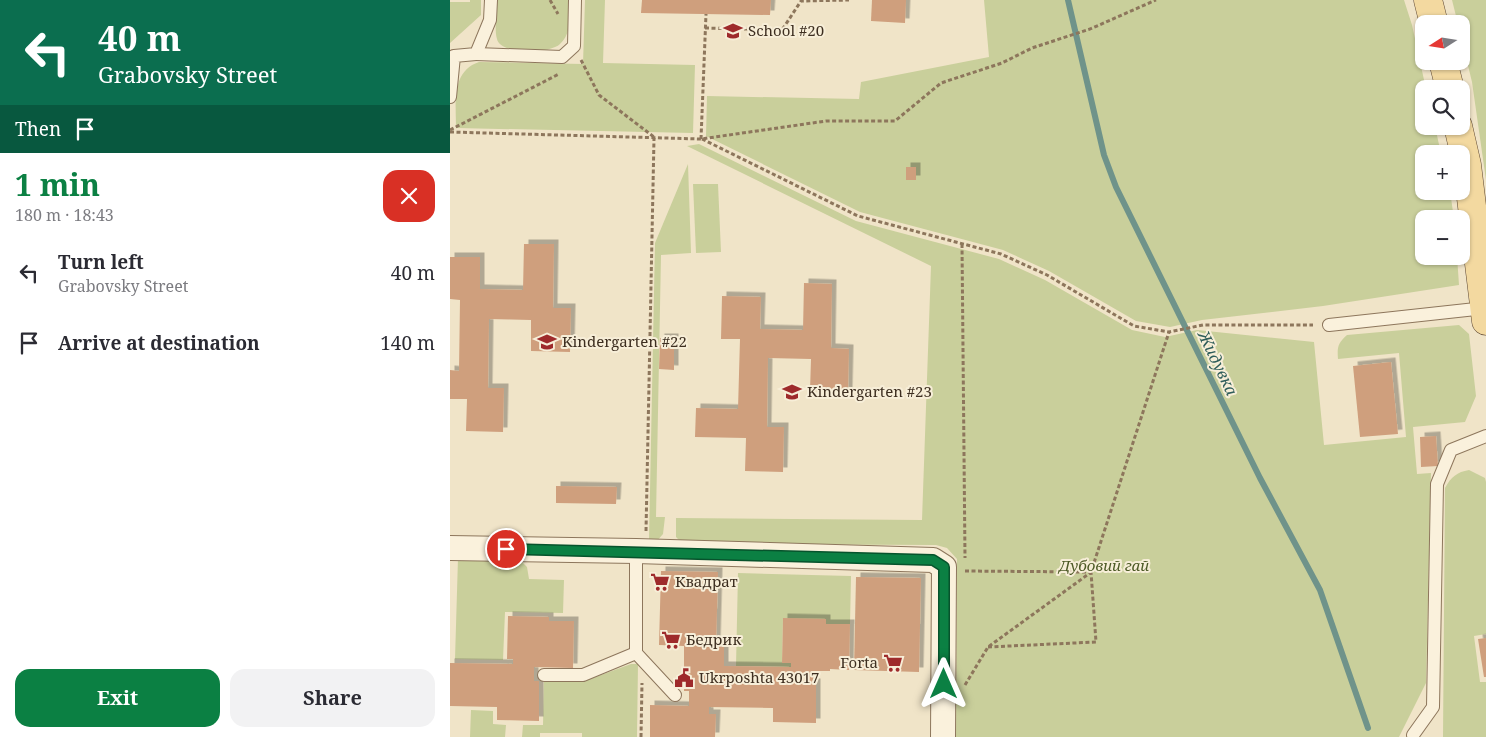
<!DOCTYPE html>
<html lang="en">
<head>
<meta charset="utf-8">
<style>
	body { margin:0; font-family:"Noto Serif",serif; background:#f2f2f3; color:#2b2b33; height:100vh; display:flex; flex-direction:column; font-size:19px; white-space:nowrap }
	* { box-sizing:border-box; margin:0 }
	p { font-size:16px; color:#7c7c81 }
	.icon { flex:none; width:28px; height:28px; fill:none; stroke:currentColor; stroke-width:2; stroke-linecap:round; stroke-linejoin:round }
	.map { position:relative; flex:1; overflow:hidden }
	.drawer { display:flex; flex-direction:column; background:#fff; width:450px }
	.drawer>* { flex:none }
	.guide { background:#0b6e4f; color:#fff; overflow:hidden }
	.needle { width:32px; rotate:258deg }
	.fabs { position:absolute; left:965px; top:15px; display:grid; gap:10px }
	.fabs a { display:grid; place-items:center; width:55px; height:55px; border-radius:10px; background:#fff; box-shadow:0 1px 4px #0004; font-size:25px }
	.pin { position:absolute; display:grid; place-items:center; width:42px; height:42px; color:#fff; margin:-21px; border:2px solid #fff; border-radius:50%; box-shadow:0 1px 5px #0007 }
	.me { position:absolute; width:55px; margin:-28px; rotate:0deg; stroke-linejoin:round; filter:drop-shadow(0 0 4px #0008) }
	.turn { display:flex; align-items:center; gap:18px; height:105px; padding:0 15px; font-size:22px }
	.turn .icon { width:65px; height:65px; stroke-width:2.5 }
	.turn b { display:block; font-size:35px; line-height:42px }
	.then { display:flex; align-items:center; height:48px; padding:0 15px; background:#0003; gap:10px; font-size:19px }
	.round { display:grid; place-items:center; flex:none; width:52px; height:52px; border-radius:15px; background:#f2f2f3 }
	.head { display:flex; align-items:center; justify-content:space-between; height:85px; padding:0 15px }
	h1 { font-size:30px; font-weight:700; line-height:38px; color:#0b8043 }
	.button { display:flex; gap:10px; margin-top:auto; padding:10px 15px }
	.button a { flex:1; height:58px; border-radius:15px; background:#0b8043; color:#fff; font-size:20px; font-weight:700; line-height:58px; text-align:center }
	.button a+a { background:#f2f2f3; color:#2b2b33 }
	ul { padding:0; list-style:none }
	li { display:flex; align-items:center; gap:15px; height:70px; padding:0 15px }
	li div { flex:1 }
	li b { display:block; font-size:19px }
	li em { font-style:normal }
	main { display:flex; flex:1; min-height:0 }
	.map>svg:first-child { display:block }
	.green { fill:#c9cf9b }
	.lines { fill:none; stroke-linecap:round; stroke-linejoin:round }
	.stream { stroke:#6f938a; stroke-width:6 }
	.building { fill:#cf9f7d; filter:url(#shadow) }
	.lane-casing { stroke:#8d765c; stroke-width:14 }
	.street-casing { stroke:#8d765c; stroke-width:26 }
	.primary-casing { stroke:#5b4430; stroke-width:29 }
	.path { stroke:#8d765c; stroke-width:3; stroke-dasharray:4 2.5; stroke-linecap:butt }
	.lane { stroke:#faf1dc; stroke-width:12 }
	.street { stroke:#faf1dc; stroke-width:24 }
	.primary { stroke:#f3d9a0; stroke-width:28 }
	.route-casing { stroke:#07532c; stroke-width:12 }
	.route { stroke:#0b8043; stroke-width:9 }
	.labels { text-anchor:middle; stroke-width:4; stroke-linejoin:round; paint-order:stroke }
	.poi-label { font-size:15px; fill:#3d2e20; stroke:#f7eed8; text-anchor:start }
	.park-label { font-size:15px; font-style:italic; fill:#4d5a26; stroke:#f7eed8 }
	.water-label { font-size:16px; font-style:italic; fill:#2f5d5a; stroke:#f7eed8 }
</style>
</head>
<body>
<main>
<section class="drawer">
<div class="guide">
<div class="turn"><svg class="icon" aria-label="left" viewBox="0 0 24 24"><path d="M17 20v-9H6M10 6l-5 5 5 5"/></svg><div><b>40 m</b>Grabovsky Street</div></div>
<div class="then">Then<svg class="icon" aria-label="arrive" viewBox="0 0 24 24"><path d="M6 21V4h12l-3 4 3 4H6"/></svg></div>
</div>
<div class="head"><div><h1>1 min</h1><p>180 m · 18:43</p></div><a class="round" style="background:#d93025;color:#fff"><svg class="icon" aria-label="close" viewBox="0 0 24 24"><path d="M6 6l12 12M18 6L6 18"/></svg></a></div>
<ul>
<li><svg class="icon" aria-label="left" viewBox="0 0 24 24"><path d="M17 20v-9H6M10 6l-5 5 5 5"/></svg><div><b>Turn left</b><p>Grabovsky Street</p></div><em>40 m</em></li>
<li><svg class="icon" aria-label="arrive" viewBox="0 0 24 24"><path d="M6 21V4h12l-3 4 3 4H6"/></svg><div><b>Arrive at destination</b></div><em>140 m</em></li>
</ul>
<div class="button"><a>Exit</a><a>Share</a></div>
</section>
<div class="map">
<svg width="1036" height="737" viewBox="0 0 1036 737">
	<defs>
		<filter id="shadow"><feDropShadow dx="4.5" dy="-4.5" stdDeviation="0" flood-color="#0004"/></filter>
	</defs>
	<rect width="100%" height="100%" fill="#f0e4c8"/>
	<g class="green">
		<polygon points="20,0 31,0 31,15 0,43 0,2 20,2"/>
		<path d="M 47,0 L 120,0 C 120,15 122,33 110,44 C 100,54 50,55 47,39 C 44,29 47,11 47,0 Z"/>
		<path d="M 135,0 L 155,0 L 153,63 L 245,65 L 243,133 L 6,128 C 6,104 1,71 29,62 L 133,64 Z"/>
		<polygon points="534,0 954,0 962,25 976,89 974,89 974,126 985,126 991,154 974,154 974,191 1000,191 1004,219 974,219 974,256 1007,256 1009,285 873,306 752,320 720,327 686,321 599,271 553,250 410,212 256,136 257,96 409,99 411,82 539,57"/>
		<polygon points="1002,0 1036,0 1036,180 1022,82 1011,37 1011,24 1008,24"/>
		<path d="M 249,144 L 406,221 L 549,259 L 595,280 L 682,330 L 715,337 L 747,330 L 864,342 L 874,445 L 956,437 L 949,353 L 888,359 C 887,347 888,343 897,335 L 1009,325 L 1019,334 L 1026,396 L 1015,422 L 963,427 L 967,474 L 981,473 L 976,683 L 949,737 L 506,737 L 507,559 L 497,548 L 486,545 L 233,544 L 226,537 L 226,518 L 472,520 L 481,266 L 237,146 Z"/>
		<polygon points="238,164 241,253 211,255 206,517 215,517 213,534 206,542 199,541 205,243"/>
		<polygon points="268,184 271,252 246,253 243,184"/>
		<path d="M 1019,470 L 1035,478 L 1036,482 L 1036,634 L 1024,636 L 1030,682 L 1036,682 L 1036,737 L 993,737 L 995,488 C 1001,477 1007,472 1019,470 Z"/>
		<polygon points="8,558 69,559 77,567 79,579 114,580 113,613 55,612 53,660 5,659"/>
		<polygon points="288,573 401,576 400,624 376,624 333,618 332,662 341,663 341,667 286,666"/>
		<polygon points="181,664 188,664 187,737 132,737 132,733 90,733 90,737 72,737 73,725 93,725 94,678 140,679"/>
		<polygon points="21,710 43,711 43,724 56,725 55,737 20,737"/>
	</g>
	<g class="lines">
		<polyline class="stream" points="618,0 654,155 666,187 810,478 870,590 918,728"/>
	</g>
	<g class="building">
		<polygon points="192,0 321,0 320,15 191,13"/>
		<polygon points="422,0 456,0 455,23 421,21"/>
		<rect x="456" y="167" width="10" height="13"/>
		<polygon points="74,244 104,244 103,308 121,308 120,352 81,351 81,320 39,319 38,388 54,388 53,432 16,431 17,399 0,399 0,370 9,371 10,300 0,299 0,257 30,257 30,289 73,290"/>
		<polygon points="354,283 382,284 381,348 399,349 398,392 360,391 361,359 318,358 317,427 334,427 333,472 295,471 296,438 245,437 246,408 288,409 290,339 271,339 272,296 311,297 310,329 353,330"/>
		<polygon points="210,338 224,338 224,370 209,369"/>
		<polygon points="941,362 948,434 910,437 903,366"/>
		<polygon points="986,436 988,466 971,467 970,437"/>
		<polygon points="106,486 167,487 166,504 106,503"/>
		<polygon points="211,571 268,572 266,646 274,647 274,666 341,667 341,663 332,663 333,618 376,619 376,624 400,624 399,670 380,669 380,671 364,671 363,683 366,683 366,723 323,722 323,708 259,707 259,714 266,714 265,737 200,737 200,705 239,706 239,691 234,691 234,646 209,645"/>
		<polygon points="406,577 471,578 469,672 404,670"/>
		<polygon points="58,616 99,617 99,621 124,621 123,668 84,667 84,681 89,681 89,721 47,720 47,707 0,706 0,663 63,664 63,659 57,659"/>
		<polygon points="1036,638 1036,677 1034,677 1028,639"/>
	</g>
	<g class="lines">
		<g class="lane-casing">
			<g id="lane">
				<polyline points="26,54 112,57 124,46 125,0"/>
				<polyline points="0,97 4,56 26,54 40,20 41,0"/>
				<polyline points="879,325 1035,308"/>
				<polyline points="186,551 186,653 225,695"/>
				<polyline points="94,675 133,675 186,653"/>
				<polyline points="963,735 983,707 987,484 1001,450 1036,436"/>
			</g>
		</g>
		<g class="street-casing">
			<polyline id="street" points="0,548 186,551 483,560 494,567 493,737"/>
		</g>
		<g class="primary-casing">
			<g id="primary">
				<polyline points="978,0 984,24"/>
				<polyline points="993,61 1000,89"/>
				<polyline points="1008,126 1017,165 1036,321"/>
			</g>
		</g>
		<g class="path">
			<polyline points="100,0 108,14"/>
			<polyline points="255,28 332,30 351,1 399,0"/>
			<polyline points="131,60 149,95 204,137"/>
			<polyline points="0,130 109,74"/>
			<polyline points="0,132 251,139 376,121 445,121 491,83 552,63 582,48 640,29 706,0"/>
			<polyline points="251,139 256,14"/>
			<polyline points="252,139 408,216 551,254 597,275 684,326 719,332 753,325 863,325"/>
			<polyline points="512,244 515,558"/>
			<polyline points="196,531 204,138"/>
			<polyline points="515,571 641,572"/>
			<polyline points="538,647 646,642 641,572 719,332"/>
			<polyline points="515,685 538,647 640,573"/>
			<polyline points="191,737 192,683"/>
		</g>
		<use href="#lane" class="lane"/>
		<use href="#street" class="street"/>
		<use href="#primary" class="primary"/>
	</g>
	<g class="lines">
		<g class="route-casing">
			<polyline id="route" points="56,549 483,560 494,567 494,684"/>
		</g>
		<use href="#route" class="route"/>
	</g>
	<defs>
		<g id="school-bare" transform="scale(1.5)"><path d="M0-5L7-2L0 1L-7-2ZM-4 1L0 2.5L4 1V4Q0 6-4 4Z" fill="#9e2a2b" stroke="#f7eed8" stroke-width="2.5" paint-order="stroke"/></g>
		<g id="supermarket-bare" transform="scale(1.5)"><path d="M-6-5.5h2.5l.6 2H6L4.5 2H-2.5L-4.4-4H-6ZM-1.5 3.2a1.3 1.3 0 1 0 .1 0ZM3 3.2a1.3 1.3 0 1 0 .1 0Z" fill="#9e2a2b" stroke="#f7eed8" stroke-width="2.5" paint-order="stroke"/></g>
		<g id="civic-bare" transform="scale(1.5)"><path d="M-.6-6.5H3V-4.5H.6V-3L4-1V1h2V6H-6V1h2V-1L-.6-3ZM-1.2 2.5V6h2.4V2.5Z" fill="#9e2a2b" stroke="#f7eed8" stroke-width="2.5" paint-order="stroke"/></g>
	</defs>
	<g fill-rule="evenodd">
		<use href="#school-bare" x="283" y="31"/>
		<use href="#school-bare" x="97" y="342"/>
		<use href="#school-bare" x="342" y="392"/>
		<use href="#supermarket-bare" x="210" y="582"/>
		<use href="#supermarket-bare" x="221" y="640"/>
		<use href="#supermarket-bare" x="443" y="663"/>
		<use href="#civic-bare" x="234" y="678"/>
	</g>
	<g class="labels">
		<g class="poi-label">
			<text x="298" y="36">School #20</text>
			<text x="112" y="347">Kindergarten #22</text>
			<text x="357" y="397">Kindergarten #23</text>
			<text x="225" y="587">Квадрат</text>
			<text x="236" y="645">Бедрик</text>
			<text x="428" y="668" text-anchor="end">Forta</text>
			<text x="249" y="683">Ukrposhta 43017</text>
		</g>
		<g class="park-label">
			<text x="654" y="571">Дубовий гай</text>
		</g>
		<g class="water-label">
			<text transform="translate(768 363) rotate(64)" y="6">Жидувка</text>
		</g>
	</g>
</svg>
<div class="fabs">
<a><svg class="needle" viewBox="-14 -14 28 28"><path d="M0-13l5 13h-10z" fill="#e53935"/><path d="M0 13l5-13h-10z" fill="#7c7c81"/></svg></a>
<a><svg class="icon" aria-label="search" viewBox="0 0 24 24"><circle cx="10" cy="10" r="6"/><path d="M15 15l6 6"/></svg></a>
<a>+</a>
<a>−</a>
</div>
<div class="pin" style="left:56px;top:549px;background:#d93025"><svg class="icon" aria-label="arrive" viewBox="0 0 24 24"><path d="M6 21V4h12l-3 4 3 4H6"/></svg></div>
<svg class="me" style="left:494px;top:684px" viewBox="-20 -20 40 40"><path d="M0-17L14 15 0 8-14 15z" fill="#0b8043" stroke="#fff" stroke-width="4"/></svg>
</div>
</main>
</body>
</html>
